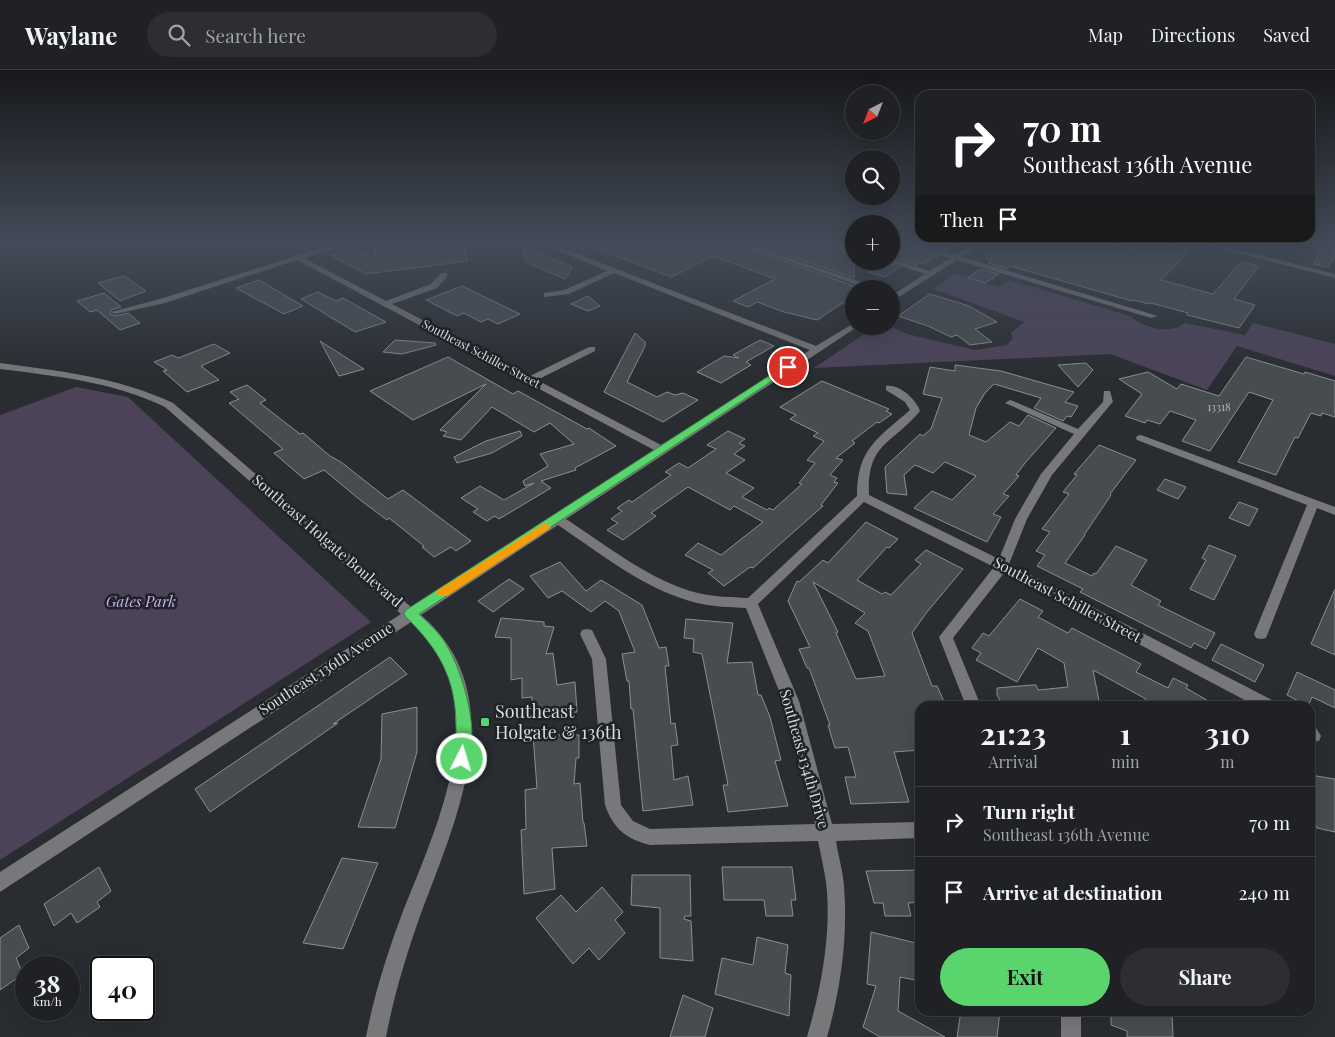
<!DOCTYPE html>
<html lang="en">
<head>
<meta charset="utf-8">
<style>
	body { margin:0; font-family:"Playfair Display",serif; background:#2c2e31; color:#f1f3f6; height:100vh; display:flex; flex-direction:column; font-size:19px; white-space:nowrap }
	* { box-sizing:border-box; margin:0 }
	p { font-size:16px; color:#a1a3a6 }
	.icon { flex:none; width:28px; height:28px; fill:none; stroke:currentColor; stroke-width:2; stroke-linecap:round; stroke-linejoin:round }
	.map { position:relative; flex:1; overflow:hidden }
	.sheet { position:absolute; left:915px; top:631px; width:400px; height:315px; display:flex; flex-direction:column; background:#1f2124; border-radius:15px; box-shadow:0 5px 20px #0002,0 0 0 1px #3c3e41 }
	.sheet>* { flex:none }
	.banner { position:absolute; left:915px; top:20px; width:400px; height:152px; border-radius:15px; box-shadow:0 5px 20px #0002,0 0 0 1px #3c3e41; background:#202124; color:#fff; overflow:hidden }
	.needle { width:32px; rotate:222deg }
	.buttons { position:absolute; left:845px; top:15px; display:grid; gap:10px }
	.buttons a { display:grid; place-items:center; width:55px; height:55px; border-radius:50%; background:#1f2124; box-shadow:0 5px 20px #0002,0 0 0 1px #3c3e41; font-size:25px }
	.speed { position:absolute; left:15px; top:886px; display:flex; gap:10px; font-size:25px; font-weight:700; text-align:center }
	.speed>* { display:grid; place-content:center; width:65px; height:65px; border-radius:50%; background:#1f2124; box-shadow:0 5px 20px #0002,0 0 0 1px #3c3e41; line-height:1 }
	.speed small { font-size:12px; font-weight:400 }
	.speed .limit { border:2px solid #111; border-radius:8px; background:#fff; color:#111 }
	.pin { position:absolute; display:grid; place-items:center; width:42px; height:42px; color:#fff; margin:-21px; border:2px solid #fff; border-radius:50%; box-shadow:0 1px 5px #0007 }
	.me { position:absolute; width:55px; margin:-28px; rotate:5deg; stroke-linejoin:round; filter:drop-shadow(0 0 4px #0008) }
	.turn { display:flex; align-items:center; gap:18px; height:105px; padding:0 25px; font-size:22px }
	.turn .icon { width:65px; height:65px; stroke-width:2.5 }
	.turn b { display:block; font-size:35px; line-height:42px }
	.then { display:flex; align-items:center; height:48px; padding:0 25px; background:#0003; gap:10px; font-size:19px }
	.eta { display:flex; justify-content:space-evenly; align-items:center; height:85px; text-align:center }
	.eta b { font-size:30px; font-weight:700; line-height:35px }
	.primary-button { display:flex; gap:10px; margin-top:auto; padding:10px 25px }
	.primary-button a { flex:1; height:58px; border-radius:30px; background:#5ad56e; color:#111; font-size:20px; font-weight:700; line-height:58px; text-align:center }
	.primary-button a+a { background:#2c2e31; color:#f1f3f6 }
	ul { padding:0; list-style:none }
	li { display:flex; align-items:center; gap:15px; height:70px; padding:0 25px; border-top:1px solid #3c3e41 }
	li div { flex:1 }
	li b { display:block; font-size:19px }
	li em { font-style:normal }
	header { display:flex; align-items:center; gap:30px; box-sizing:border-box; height:70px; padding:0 25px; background:#1f2124; border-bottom:1px solid #3c3e41 }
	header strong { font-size:24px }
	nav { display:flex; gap:28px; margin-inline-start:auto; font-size:18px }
	.search { width:350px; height:45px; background:#2c2e31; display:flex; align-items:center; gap:12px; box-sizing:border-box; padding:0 18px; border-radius:28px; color:#a1a3a6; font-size:19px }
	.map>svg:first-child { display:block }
	.green { fill:#4c4359 }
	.building { fill:#474c4f; stroke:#898f92; fill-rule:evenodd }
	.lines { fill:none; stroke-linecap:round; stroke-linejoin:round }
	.minor { fill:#78787a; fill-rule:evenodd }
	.route { fill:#5ad56e; stroke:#3a8a48 }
	.slow { fill:#f59e0b }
	.poi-dot { fill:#5ad56e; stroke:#1f2226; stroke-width:2 }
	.labels { text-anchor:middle; stroke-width:5; stroke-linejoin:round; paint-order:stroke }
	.far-number-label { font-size:11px; fill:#b4b6ba }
	.far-street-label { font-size:12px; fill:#d9dadd; stroke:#1f2226 }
	.street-label { font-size:15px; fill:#d9dadd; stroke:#1f2226 }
	.park-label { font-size:15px; font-style:italic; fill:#ccb3f2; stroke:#1f2226 }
	.near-poi-label { font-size:18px; fill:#d9dadd; stroke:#1f2226; text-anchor:start }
</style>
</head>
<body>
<header>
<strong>Waylane</strong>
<div class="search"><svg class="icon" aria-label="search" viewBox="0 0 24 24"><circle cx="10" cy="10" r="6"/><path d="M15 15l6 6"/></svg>Search here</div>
<nav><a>Map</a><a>Directions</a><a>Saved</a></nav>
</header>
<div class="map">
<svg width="1335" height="967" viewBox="0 0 1335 967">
	<rect width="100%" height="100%" fill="#292c30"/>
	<g class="green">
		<path d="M 955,204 L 999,217 L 1009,210 L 1130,246 C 1143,258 1171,265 1185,253 L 1245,265 L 1253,253 L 1335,274 L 1335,306 L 1237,276 L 1207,320 L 1110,284 L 814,298 L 876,256 L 890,256 L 907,264 L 975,280 L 1007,275 L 1013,268 L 1011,263 L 1024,252 L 934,219 Z"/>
		<polygon points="76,317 128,327 371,552 0,790 0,345"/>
	</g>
	<g class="building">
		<polygon points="396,172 397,175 462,172 468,191 366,204 331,185 354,178 377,189 372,176"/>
		<polygon points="579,172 730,172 854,216 854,235 844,232 817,250 784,242 757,232 748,237 733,231 775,209 714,186 671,207"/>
		<polygon points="748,172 824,172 854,184 854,208"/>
		<polygon points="911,172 959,172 946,181"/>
		<polygon points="1008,172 1103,172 1147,183 1161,172 1191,180 1161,210 1213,224 1241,192 1256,195 1258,197 1234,229 1255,235 1239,258 1187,245 1188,243 1151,233 1149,234 1134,230 1132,231 1010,196 1007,199 988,193 992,190 985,188"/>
		<polygon points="1324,172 1335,174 1335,186 1328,197 1314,194"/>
		<polygon points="891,174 937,186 924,194 920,193 916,195 891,187"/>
		<polygon points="523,177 572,197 565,209 526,192"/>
		<polygon points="885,192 900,197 884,207 868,202"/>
		<polygon points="980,199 999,204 985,213 968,208"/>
		<polygon points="124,206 146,221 120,231 98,213"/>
		<polygon points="259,210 303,236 284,244 236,218"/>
		<polygon points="462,216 520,244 498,254 488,249 481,252 464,243 457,246 426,230"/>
		<polygon points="318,222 336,231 343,228 386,252 355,262 301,229"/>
		<polygon points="104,223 121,237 111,240 110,244 115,246 128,243 140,253 120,260 97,240 90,242 77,231"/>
		<polygon points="930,224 969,236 997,252 975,259 992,272 970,275 957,265 951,267 928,256 898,246"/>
		<polygon points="588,226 600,236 588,241 571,234"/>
		<polygon points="635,263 645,272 645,276 627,312 657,327 667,322 675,325 683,323 698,330 663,352 604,322"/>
		<polygon points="395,270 435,273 436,275 402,284 383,282"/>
		<polygon points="760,270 774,276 746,292 751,295 721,313 697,302 724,286 739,288 733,285"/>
		<polygon points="320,271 364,299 339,306"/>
		<polygon points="214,274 230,283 201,296 219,310 187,322 163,301 167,300 154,292 172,285 178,288"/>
		<polygon points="448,287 513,324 518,321 587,359 589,358 616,376 575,398 576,400 541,411 551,418 499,449 495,446 487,451 473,442 478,439 461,428 480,416 504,430 534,413 525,416 523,411 548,396 540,384 574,374 550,353 534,362 492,337 461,370 443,366 447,362 440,360 486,314 413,350 370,321"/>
		<polygon points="1246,287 1304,304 1305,302 1335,311 1335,347 1322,343 1321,346 1311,343 1298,368 1295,367 1276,405 1238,392 1273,330 1249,322 1210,381 1182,371 1196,350 1170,341 1160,354 1147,350 1145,353 1125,346 1142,324 1119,309 1148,302 1177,319 1181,314 1219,326"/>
		<polygon points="1086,293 1093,300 1078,317 1058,295"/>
		<polygon points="955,295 1001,301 1074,322 1065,332 1078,336 1071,347 1067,346 1063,351 1034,338 1041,328 994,314 985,323 976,338 969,365 986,372 1010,352 1019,356 1028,345 1056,358 1025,393 1016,405 1019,406 1003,424 1009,426 993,444 1001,447 987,472 914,438 932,421 952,430 976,406 945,392 933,403 915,395 904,405 907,425 887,423 885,397 920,364 923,366 931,359 942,328 923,324 930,297 955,301"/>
		<polygon points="822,311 889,339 886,341 892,344 879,353 877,352 852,371 855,373 836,388 843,390 830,405 837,408 834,412 838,413 821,435 823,436 753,498 750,497 724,516 708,503 713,500 685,485 698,473 721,485 763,452 734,436 730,440 688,417 651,443 656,446 623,470 607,460 618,453 611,449 622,441 617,438 629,430 632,432 671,405 665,402 679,393 688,398 716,379 707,375 728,361 745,369 739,373 745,376 734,384 745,390 726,403 754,418 742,427 767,440 769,438 773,440 802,414 799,413 815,393 807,390 824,371 813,366 818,363 790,349 796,345 780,337"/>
		<polygon points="247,315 266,330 260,333 300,364 303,363 330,386 341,392 388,429 403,420 471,471 456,481 451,477 434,487 422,477 424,476 389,448 387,450 359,429 324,400 304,409 274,383 283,379 229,333 239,329 230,322"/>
		<polygon points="520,361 522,366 492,383 457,393 454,387 486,371"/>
		<polygon points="1099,375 1136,390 1110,424 1111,425 1084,465 1085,465 1065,493 1092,506 1094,503 1096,504 1116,476 1147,490 1131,515 1161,531 1158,535 1215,563 1206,579 1194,573 1191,578 1080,522 1083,519 1037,496 1045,485 1036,481 1050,462 1042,459 1069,424 1063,422 1077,405 1074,404"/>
		<polygon points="1165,409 1186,417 1178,429 1157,420"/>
		<polygon points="1239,432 1258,439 1249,456 1229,448"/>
		<path d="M 866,452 L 898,469 L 889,478 L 887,477 L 857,510 L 882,524 L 885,522 L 891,525 L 921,494 L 915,490 L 926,480 L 963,499 L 927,542 L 912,563 L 932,616 L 937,616 L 946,636 L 920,636 L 920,680 L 894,682 L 909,732 L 851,734 L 845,707 L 856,707 L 848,677 L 835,678 L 828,655 L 830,655 L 809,598 L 807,598 L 799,579 L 810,577 L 788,531 L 797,511 L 799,512 L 823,490 L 828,493 ZM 813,512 L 865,543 L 855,553 L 868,561 L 885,606 L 856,609 L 836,563 L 838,562 Z"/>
		<polygon points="1209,475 1236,486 1214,530 1190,519 1206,490 1202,488"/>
		<polygon points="560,492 586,521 601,510 642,535 659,578 666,577 669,596 665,596 671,654 675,653 678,675 671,676 674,710 688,706 693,735 643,741 633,639 631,639 629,611 627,611 622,584 635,582 619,541 605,531 591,542 562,521 548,528 530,506"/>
		<polygon points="509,509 524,519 493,542 478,531"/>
		<polygon points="1335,519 1335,585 1311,574"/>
		<polygon points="1020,529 1043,541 1038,547 1068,563 1072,558 1141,594 1136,602 1168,618 1173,608 1188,615 1186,618 1217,636 1142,636 1146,629 1093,600 1100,636 1071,636 1071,635 1003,636 997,625 997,618 1032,615 1036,615 1038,620 1068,617 1064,593 1038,578 1017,612 976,590 981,583 972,578 983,563 989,566"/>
		<polygon points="501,548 544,552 544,556 554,557 546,584 553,583 557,615 575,612 577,642 531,650 532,627 522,628 522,608 511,610 511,568 495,567"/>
		<polygon points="686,549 733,553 727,593 752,592 758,625 761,625 770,647 781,690 775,691 788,736 728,742 723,715 728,715 702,584 693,582 694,569 684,568"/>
		<polygon points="1221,574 1264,595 1255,612 1212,590"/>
		<polygon points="390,587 407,604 333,654 338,653 210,742 195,719"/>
		<polygon points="1297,602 1335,620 1335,638 1312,627 1308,636 1287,625"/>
		<polygon points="417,637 417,682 395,758 358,757 381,689 382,644"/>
		<polygon points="533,665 579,665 579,688 576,688 574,714 580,713 583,753 584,753 587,776 552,778 555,819 524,824 521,760 526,759 525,720 537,718"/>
		<polygon points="1310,705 1335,709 1335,762 1317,758 1310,742"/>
		<polygon points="342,788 378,793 343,879 303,873"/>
		<polygon points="99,797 111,821 97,832 100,837 77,853 71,843 54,856 44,834"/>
		<polygon points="722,797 792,797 796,830 791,830 793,846 766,846 764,830 724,830"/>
		<polygon points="920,800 920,832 908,833 911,846 885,846 883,833 874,833 866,801"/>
		<polygon points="632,805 690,805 691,846 685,846 684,849 691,851 693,891 660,888 660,838 631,835"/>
		<polygon points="602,817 623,842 615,850 625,863 599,890 589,878 573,894 536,848 561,825 576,842"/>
		<polygon points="19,855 29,878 16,888 23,904 0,920 0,868"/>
		<polygon points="871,862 920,874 920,911 900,907 898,941 945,967 880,967 863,957 876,916 867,914"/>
		<polygon points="757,867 788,875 785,903 791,905 789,946 715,924 722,888 753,895"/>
		<polygon points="683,925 713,938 705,967 670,967"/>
		<polygon points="961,941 1000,941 997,967 957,967"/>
		<polygon points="1111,941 1164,941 1172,944 1173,967 1127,967 1127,961 1111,955"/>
	</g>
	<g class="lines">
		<g class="minor">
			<path d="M 340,172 L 351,172 L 304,188 L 386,231 L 431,214 L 441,203 L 447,203 L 447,207 L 437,218 L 392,234 L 530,306 L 589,277 L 595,277 L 595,281 L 537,310 L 661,375 L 810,280 L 614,203 L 569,224 L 544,227 L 544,223 L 564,220 L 607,201 L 537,172 L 547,172 L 816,276 L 854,253 L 854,256 L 857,257 L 566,449 C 606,475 652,512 698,523 C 714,527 731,527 748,528 L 857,426 C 857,379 877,369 910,340 L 905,332 L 886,320 L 886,316 C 899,314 916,329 920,341 C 892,375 867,372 869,425 L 999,489 L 1015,449 L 1041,404 L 1074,364 L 1005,333 L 1010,330 L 1013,331 L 1078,359 L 1103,332 L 1104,321 L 1110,321 L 1113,332 L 1111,334 L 1052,405 L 1027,449 L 1009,494 L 1274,631 L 1276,636 L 1256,636 L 1004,503 L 953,568 L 981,636 L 966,636 L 939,567 L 994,497 L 864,432 L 758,534 L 799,631 L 832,754 L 920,752 L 920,768 L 836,771 C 838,785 843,801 844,816 C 848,867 841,918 827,967 L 807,967 C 821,919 832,863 826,812 C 824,799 821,785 818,771 L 650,775 C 626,769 613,758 605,735 L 592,589 L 580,564 L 582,560 L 587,559 L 592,560 L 606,589 L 621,735 L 633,751 L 650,759 L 815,754 L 783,631 L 746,538 C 730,537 713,537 697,533 C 645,520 601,484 558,455 L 421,545 C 515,626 455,752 420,846 C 406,886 394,925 386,967 L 366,967 C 374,925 387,884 402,844 C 437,754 499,631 411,552 L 0,822 L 0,802 L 401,544 L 165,337 C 113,312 57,306 0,299 L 0,293 C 59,301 118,307 173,333 L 411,537 L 654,380 L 297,190 L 165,233 L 115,244 L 111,242 L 160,229 Z"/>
			<polygon points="732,172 742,172 882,219 869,219"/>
			<polygon points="826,172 837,172 854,178 854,182"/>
			<polygon points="891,172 903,172 955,185 975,172 983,172 962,187 1158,246 1151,248 957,190 891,232 891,226 925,204 887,191 891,191 891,189 930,201 950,188"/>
			<polygon points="1195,172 1207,172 1335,204 1335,208"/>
			<polygon points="1141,365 1335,437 1335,445 1317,438 1266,568 1261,569 1256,568 1254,564 1307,435 1137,370 1136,368 1137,366"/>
			<polygon points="1310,656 1316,658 1321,666 1319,671 1310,672"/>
			<rect x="1061" y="941" width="20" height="26"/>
		</g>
	</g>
	<linearGradient id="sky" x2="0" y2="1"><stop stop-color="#17181a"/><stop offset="0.56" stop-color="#434b59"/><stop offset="1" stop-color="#434b59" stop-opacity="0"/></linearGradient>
	<rect width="1335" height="308" fill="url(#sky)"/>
	<path class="route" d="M 786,295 L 793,297 L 419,544 C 429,554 440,563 447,576 C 463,603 481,664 467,694 L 462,696 L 457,694 C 452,684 457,667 456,656 C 456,609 439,579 406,547 L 404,544 L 406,540 Z"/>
	<polygon class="slow" points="545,453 551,457 549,459 447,526 438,526 436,523 438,520"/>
	<rect class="poi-dot" x="480" y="647" width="10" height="10" rx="2.5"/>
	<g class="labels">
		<g class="far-number-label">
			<text x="1219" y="341">13318</text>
		</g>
		<g class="far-street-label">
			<text transform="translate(481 284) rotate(28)" y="4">Southeast Schiller Street</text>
		</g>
		<g class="street-label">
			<text transform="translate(327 471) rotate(41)" y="5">Southeast Holgate Boulevard</text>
			<text transform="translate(1067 530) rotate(28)" y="5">Southeast Schiller Street</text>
			<text transform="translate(326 599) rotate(-33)" y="5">Southeast 136th Avenue</text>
			<text transform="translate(804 689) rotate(74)" y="5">Southeast 134th Drive</text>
		</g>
		<g class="park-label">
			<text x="141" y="537">Gates Park</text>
		</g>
		<g class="near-poi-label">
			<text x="495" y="648">Southeast<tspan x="495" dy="21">Holgate &amp; 136th</tspan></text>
		</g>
	</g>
</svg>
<div class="buttons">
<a><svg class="needle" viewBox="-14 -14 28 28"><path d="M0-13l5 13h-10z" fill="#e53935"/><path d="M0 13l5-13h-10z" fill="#a1a3a6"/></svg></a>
<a><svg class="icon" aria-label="search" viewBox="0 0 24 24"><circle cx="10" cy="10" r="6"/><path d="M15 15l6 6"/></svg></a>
<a>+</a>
<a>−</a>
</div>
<div class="speed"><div>38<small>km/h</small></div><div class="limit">40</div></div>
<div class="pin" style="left:788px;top:297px;background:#d93025"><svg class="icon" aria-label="arrive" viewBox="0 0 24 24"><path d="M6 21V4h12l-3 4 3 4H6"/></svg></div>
<svg class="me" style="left:462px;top:689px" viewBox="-20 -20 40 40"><circle r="17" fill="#5ad56e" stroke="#fff" stroke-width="3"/><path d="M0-11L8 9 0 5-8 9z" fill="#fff"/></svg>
<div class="banner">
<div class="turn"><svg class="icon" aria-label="right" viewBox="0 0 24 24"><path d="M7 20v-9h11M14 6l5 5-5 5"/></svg><div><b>70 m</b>Southeast 136th Avenue</div></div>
<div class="then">Then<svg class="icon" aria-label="arrive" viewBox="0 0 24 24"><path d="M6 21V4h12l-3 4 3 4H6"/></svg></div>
</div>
<section class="sheet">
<div class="eta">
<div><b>21:23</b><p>Arrival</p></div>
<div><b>1</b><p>min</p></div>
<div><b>310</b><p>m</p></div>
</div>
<ul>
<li><svg class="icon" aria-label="right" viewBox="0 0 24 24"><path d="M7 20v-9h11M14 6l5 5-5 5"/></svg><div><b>Turn right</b><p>Southeast 136th Avenue</p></div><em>70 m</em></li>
<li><svg class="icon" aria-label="arrive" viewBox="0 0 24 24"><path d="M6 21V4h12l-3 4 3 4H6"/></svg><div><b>Arrive at destination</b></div><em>240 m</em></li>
</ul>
<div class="primary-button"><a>Exit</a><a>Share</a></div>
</section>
</div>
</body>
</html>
